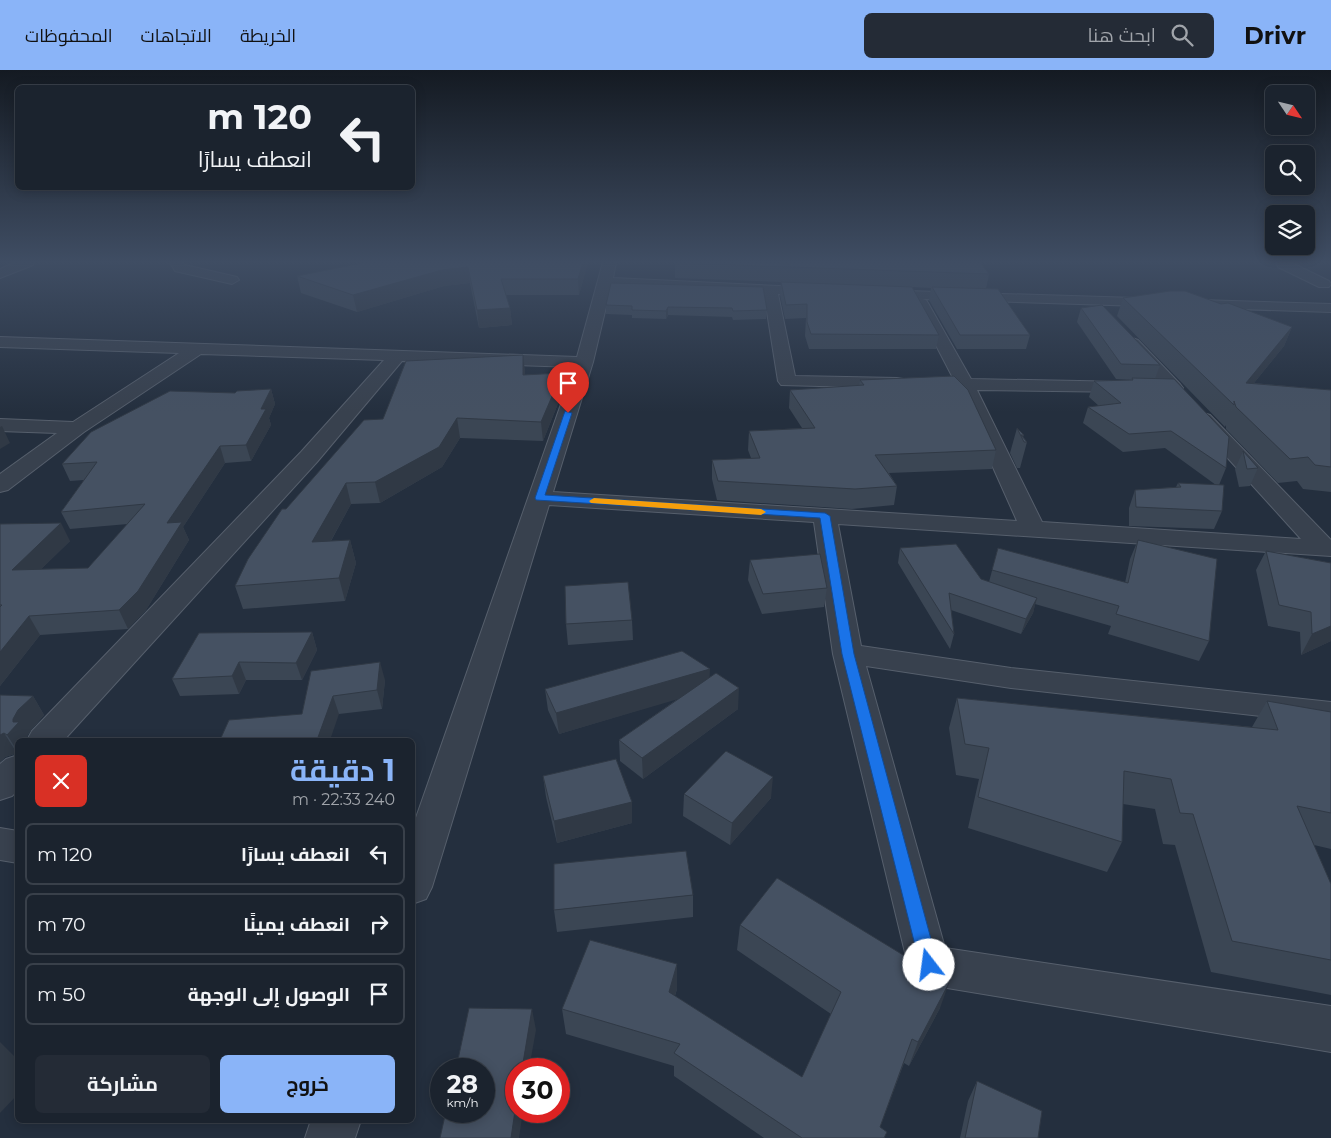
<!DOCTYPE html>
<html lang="ar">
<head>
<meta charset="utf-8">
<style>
	body { margin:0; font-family:Montserrat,Cairo,sans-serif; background:#242b36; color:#f1f3f6; direction:rtl; height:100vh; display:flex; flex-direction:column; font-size:19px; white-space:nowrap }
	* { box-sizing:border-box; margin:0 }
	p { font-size:16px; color:#a0a4aa }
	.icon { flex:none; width:28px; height:28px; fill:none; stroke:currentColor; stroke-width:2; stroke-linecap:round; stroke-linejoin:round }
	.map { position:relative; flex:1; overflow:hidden; direction:ltr }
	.panel { position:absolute; left:15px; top:668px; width:400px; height:385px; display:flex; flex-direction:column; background:#1b232e; border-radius:8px; box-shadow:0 2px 12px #0003,0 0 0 1px #39404a; direction:rtl }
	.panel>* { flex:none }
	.guide { position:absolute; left:15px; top:15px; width:400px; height:105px; border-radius:8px; box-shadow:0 2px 12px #0003,0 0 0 1px #39404a; direction:rtl; background:#1b232e; color:#f1f3f6; overflow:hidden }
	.needle { width:32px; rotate:125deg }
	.controls { position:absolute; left:1265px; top:15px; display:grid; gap:10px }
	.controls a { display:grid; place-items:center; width:50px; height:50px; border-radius:8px; background:#1b232e; box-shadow:0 2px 12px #0003,0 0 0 1px #39404a; font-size:25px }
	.speed { position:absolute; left:430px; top:988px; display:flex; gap:10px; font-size:25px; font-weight:700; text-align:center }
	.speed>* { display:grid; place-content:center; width:65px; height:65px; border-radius:50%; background:#1b232e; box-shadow:0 2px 12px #0003,0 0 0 1px #39404a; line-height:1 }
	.speed small { font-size:12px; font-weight:400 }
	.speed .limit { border:8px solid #d22; background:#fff; color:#111 }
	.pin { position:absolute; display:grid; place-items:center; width:42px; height:42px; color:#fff; margin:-51px -21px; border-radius:50% 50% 50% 0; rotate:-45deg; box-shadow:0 0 5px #0007 }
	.pin .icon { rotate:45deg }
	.me { position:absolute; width:55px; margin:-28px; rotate:345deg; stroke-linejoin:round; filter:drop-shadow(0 0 4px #0008) }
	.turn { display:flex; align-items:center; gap:18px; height:105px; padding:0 20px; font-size:22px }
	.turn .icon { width:65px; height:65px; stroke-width:2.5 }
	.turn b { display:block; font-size:35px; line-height:42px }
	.round { display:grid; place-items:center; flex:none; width:52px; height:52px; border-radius:8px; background:#242b36 }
	.headline { display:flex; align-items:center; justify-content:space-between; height:85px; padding:0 20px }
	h1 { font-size:30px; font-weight:700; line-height:38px; color:#8ab4f8 }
	.cta { display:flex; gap:10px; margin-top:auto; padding:10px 20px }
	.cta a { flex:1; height:58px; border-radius:8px; background:#8ab4f8; color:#111; font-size:20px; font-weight:700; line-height:58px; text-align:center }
	.cta a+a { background:#242b36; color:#f1f3f6 }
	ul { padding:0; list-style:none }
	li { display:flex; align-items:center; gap:15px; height:62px; margin:0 10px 8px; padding:0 10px; border:2px solid #39404a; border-radius:8px }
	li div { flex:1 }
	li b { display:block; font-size:19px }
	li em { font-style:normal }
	header { display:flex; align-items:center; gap:30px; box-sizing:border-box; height:70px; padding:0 25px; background:#8ab4f8; color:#111 }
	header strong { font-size:24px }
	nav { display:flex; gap:28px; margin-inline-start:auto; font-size:18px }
	.search { width:350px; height:45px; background:#242b36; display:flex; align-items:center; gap:12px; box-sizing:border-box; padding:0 18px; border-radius:8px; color:#a0a4aa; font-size:19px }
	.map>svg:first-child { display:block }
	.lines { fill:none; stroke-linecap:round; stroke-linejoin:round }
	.street-casing { stroke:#565f6c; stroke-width:2 }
	.street { fill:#38414e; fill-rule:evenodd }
	.wall { fill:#3b4654 }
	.shaded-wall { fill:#303945 }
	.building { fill:#455162; stroke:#303945 }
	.route { fill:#1a73e8; stroke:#114b97 }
	.slow { fill:#f59e0b }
</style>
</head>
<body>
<header>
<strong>Drivr</strong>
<div class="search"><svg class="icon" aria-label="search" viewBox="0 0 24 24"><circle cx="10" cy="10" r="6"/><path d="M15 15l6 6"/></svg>ابحث هنا</div>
<nav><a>الخريطة</a><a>الاتجاهات</a><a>المحفوظات</a></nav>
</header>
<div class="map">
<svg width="1331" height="1068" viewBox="0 0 1331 1068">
	<rect width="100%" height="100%" fill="#242f3e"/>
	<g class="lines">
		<g class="street-casing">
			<g id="street">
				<polygon points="16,192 34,192 33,195 0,208 0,199"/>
				<polygon points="170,192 183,192 185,195 237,207 239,210 232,214 175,201"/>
				<polygon points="603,192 616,192 613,208 822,218 824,221 822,224 817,225 778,224 795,306 897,308 903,309 906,313 903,317 897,318 781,315 778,311 764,223 611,216 593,292 553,422 1017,451 958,319 941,317 938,313 941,309 953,308 914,233 916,230 921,229 880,227 875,226 873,223 875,220 1331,234 1331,242 922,229 926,230 928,233 971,309 1129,312 1135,313 1138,317 1135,321 1129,322 977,320 1042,452 1301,469 1196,353 1193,349 1196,345 1203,343 1210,345 1331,470 1331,486 838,454 861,576 1011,598 1331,632 1331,654 1011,618 866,596 945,878 1331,936 1331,982 929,915 914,909 908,895 833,584 814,452 549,435 432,817 426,829 412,834 412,759 574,297 402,291 317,392 64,670 27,670 32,661 301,382 384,290 201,284 84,362 8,420 0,422 0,404 57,363 0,361 0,349 73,352 179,283 0,277 0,267 577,287"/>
				<polygon points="1276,192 1290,192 1329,211 1331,214 1329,217 1319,217 1278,197"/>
				<polygon points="1132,268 1138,270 1180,314 1183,318 1180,322 1174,324 1168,322 1126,276 1124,273 1126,270"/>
				<polygon points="18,685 18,720 12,726 0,730 0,694 6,689"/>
				<polygon points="0,758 18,761 18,793 0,790"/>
				<polygon points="311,1050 361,1050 355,1068 305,1068"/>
			</g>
		</g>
		<use href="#street" class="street"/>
	</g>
	<g class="wall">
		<polygon points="588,192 579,225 506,225 510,238 512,255 479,258 470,213 444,216 357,242 301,223 297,206"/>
		<polygon points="768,192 980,192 989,204 986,219 1030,265 1026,279 957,279 929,230 931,218 912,217 939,265 936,279 809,279 805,266 806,248 785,249 780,225 781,212 675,208 675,193 769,193"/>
		<polygon points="1326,192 1331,192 1331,196"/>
		<polygon points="611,213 767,240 766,249 733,250 732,247 668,245 666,249 632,248 632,245 606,244 606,235"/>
		<polygon points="1123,228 1221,234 1292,257 1284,276 1254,313 1331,320 1331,422 1303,419 1297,411 1278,413 1226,359 1226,355 1225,357 1117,246"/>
		<polygon points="1081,238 1160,295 1155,309 1226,398 1219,415 1222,441 1214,459 1129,456 1129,438 1135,420 1176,417 1178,413 1216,415 1165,378 1123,382 1083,353 1088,337 1099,336 1089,327 1094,311 1131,310 1116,309 1077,252"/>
		<polygon points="523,285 525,305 563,321 543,371 460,368 442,397 380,433 351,434 331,471 350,470 356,493 345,531 243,539 235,516 286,439 383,349"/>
		<polygon points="860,310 996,380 992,399 889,403 897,416 894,435 852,439 717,430 712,409 712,390 751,388 748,380 749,361 802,358 789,338 790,320 859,316"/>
		<polygon points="271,319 275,334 269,348 271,355 251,391 225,393 183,457 189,470 146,540 128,559 40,565 0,616 0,454 70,471 41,499 88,498 128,454 70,459 61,442 84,410 70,411 62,394 235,323"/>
		<polygon points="1017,358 1024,365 1023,367 1027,372 1020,398 1017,398 1010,383"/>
		<polygon points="1243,381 1258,398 1250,416 1239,417 1235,399"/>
		<polygon points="1138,470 1209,571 1199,591 1108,564 1111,556 1035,534 1033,543 1021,564 951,540 954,564 950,579 898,493 900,478 989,512 998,478 1125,513 1130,489"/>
		<polygon points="1266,481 1331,493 1331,571 1301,585 1300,562 1268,556 1256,500"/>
		<polygon points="750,490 827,518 824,537 762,544 748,510"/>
		<polygon points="632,550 633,570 568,575 566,554"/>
		<polygon points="312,562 317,580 302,610 246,610 239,624 180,626 172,609"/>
		<polygon points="311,601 385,610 382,639 339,644 302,644"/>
		<polygon points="709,607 738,639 643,709 620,691 619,670 679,628 559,664 548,640 545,619"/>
		<polygon points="0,625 33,626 44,645 31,660 27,666 18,670 18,683 5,687 0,692"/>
		<polygon points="957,628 1252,657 1267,631 1331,642 1331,779 1314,775 1331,814 1331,925 1211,902 1175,775 1163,774 1155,739 1123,734 1122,772 1107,802 968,758 979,709 956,705 949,658"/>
		<polygon points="543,706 632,753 557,773 546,727"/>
		<polygon points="684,724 771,728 730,775 683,746"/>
		<polygon points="693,825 693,847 557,862 554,840"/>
		<polygon points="740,855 940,938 909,996 904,993 880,1057 885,1068 764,1068 674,1006 674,996 566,964 562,939 677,894 677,919 675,926 802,1007 831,944 737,880"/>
		<polygon points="977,1011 1038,1068 960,1068 968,1031"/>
	</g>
	<g class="shaded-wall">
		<polygon points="583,192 588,192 579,225 578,209"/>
		<polygon points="468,197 470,213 444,216 357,242 353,225 442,200"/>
		<polygon points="668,237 668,245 666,249 666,241"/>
		<polygon points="510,238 512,255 479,258 477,240"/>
		<polygon points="1292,257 1284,276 1237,334 1246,313"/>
		<polygon points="523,285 525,302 525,324 523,305"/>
		<polygon points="562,303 563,321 543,371 541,352"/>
		<polygon points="271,319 275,334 269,348 271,355 251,391 246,375 261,339"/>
		<polygon points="457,348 460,368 442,397 380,433 375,412"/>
		<polygon points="2,356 10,373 0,379 0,357"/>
		<polygon points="220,376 225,393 183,457 189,470 146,540 128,559 119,540 167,453"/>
		<polygon points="346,413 351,434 318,494 312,472"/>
		<polygon points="61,453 70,471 22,518 12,500"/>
		<polygon points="350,470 356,493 345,531 339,508"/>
		<polygon points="1037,528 1033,543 1021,564 1026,549"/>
		<polygon points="29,546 40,565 0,616 0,582"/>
		<polygon points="1331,556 1331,571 1301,585 1312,564"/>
		<polygon points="312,562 317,580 302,610 296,593"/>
		<polygon points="239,592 246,610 239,624 232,606"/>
		<polygon points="380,592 385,610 382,639 377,620"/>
		<polygon points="710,599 709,620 559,664 556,643"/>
		<polygon points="739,618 738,639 643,709 642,688"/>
		<polygon points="33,626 44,645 31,660 27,666 30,670 18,670 18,682 7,665 13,652 13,649 18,640"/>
		<polygon points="333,626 339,644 330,670 317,670"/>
		<polygon points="4,663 17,683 5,687 0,692 0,665"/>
		<polygon points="773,707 771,728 730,775 732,753"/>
		<polygon points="632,732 632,753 557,773 554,751"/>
		<polygon points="677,894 677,919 668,946 669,922"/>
		<polygon points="949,913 940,938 909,996 918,972"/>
		<polygon points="532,939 536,960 529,999 522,999"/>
		<polygon points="0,972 18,990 18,1024 0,1043"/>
		<polygon points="516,1034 516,1041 523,1041 519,1068 511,1068"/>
	</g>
	<g class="building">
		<polygon points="367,192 583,192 578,209 501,209 510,238 477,240 468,197 442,200 353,225 297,206"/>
		<polygon points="675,192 755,192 791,194 789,192 980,192 989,204 675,193"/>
		<polygon points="781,212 912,217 939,265 811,264 807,252 807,234 786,235"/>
		<polygon points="611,213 763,217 767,240 733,241 732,238 668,237 666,241 632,240 632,236 606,235"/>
		<polygon points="932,217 998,219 1030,265 960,265"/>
		<polygon points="1170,221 1185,221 1221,234 1228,233 1292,257 1246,313 1331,320 1331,397 1315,395 1308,387 1290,389 1236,337 1234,331 1234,335 1123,228"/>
		<polygon points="1102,235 1160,295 1121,294 1081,238"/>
		<polygon points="523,285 523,305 562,303 541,352 457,348 439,377 375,412 346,413 312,472 350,470 339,508 235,516 248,489 282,439 286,439 364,350 383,349 406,291"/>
		<polygon points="954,306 968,320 996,380 875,385 897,416 855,419 718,411 712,390 760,388 749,361 815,358 790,320 864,315 860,310"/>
		<polygon points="1132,308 1174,309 1229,367 1226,398 1171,361 1129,364 1088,337 1121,333 1094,311 1133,310"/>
		<polygon points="271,319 261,339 266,339 246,375 220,376 167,453 182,452 138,521 119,540 29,546 0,582 0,537 2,535 0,535 0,454 61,453 12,500 88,498 145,434 61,442 97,392 62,394 91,362 170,321 235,323 237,321"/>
		<polygon points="1017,358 1024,365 1021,365 1027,372 1024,372"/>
		<polygon points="1243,381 1258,398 1247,399"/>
		<polygon points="1178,413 1224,415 1222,441 1136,437 1135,420 1181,417"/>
		<polygon points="1138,470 1217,489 1209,571 1116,544 1119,536 992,500 998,478 1128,513"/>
		<polygon points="956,474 981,509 1037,528 1026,549 949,523 954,564 900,478"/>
		<polygon points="1266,481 1331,493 1331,556 1312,564 1311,542 1279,535"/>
		<polygon points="820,484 827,518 763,524 750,490"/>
		<polygon points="628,512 632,550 566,554 565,516"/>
		<polygon points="312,562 296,593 239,592 232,606 172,609 199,563"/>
		<polygon points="682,581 710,599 556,643 545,619"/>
		<polygon points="380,592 377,620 333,626 317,670 220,670 229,650 302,644 311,601"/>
		<polygon points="716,603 739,618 642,688 619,670"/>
		<polygon points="0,625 33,626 18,640 13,649 13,652 19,652 7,665 4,663 0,665"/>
		<polygon points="957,628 1278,660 1267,631 1331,642 1331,743 1297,736 1331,814 1331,890 1232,871 1193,744 1180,743 1171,709 1124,701 1122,772 978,727 989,678 965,674"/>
		<polygon points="726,681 773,707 732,753 684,724"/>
		<polygon points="616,689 632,732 554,751 543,706"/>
		<polygon points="686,781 693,825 554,840 554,794"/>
		<polygon points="777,808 949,913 918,972 912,969 880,1057 887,1062 884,1068 802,1068 674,983 680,974 562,939 590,870 677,894 669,922 802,1007 841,922 740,855"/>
		<polygon points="469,938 532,939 522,999 516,999 516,1034 511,1068 440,1068 446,1041 484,1041 484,999 456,999"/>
		<polygon points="977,1011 1042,1041 1038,1068 965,1068"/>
	</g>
	<linearGradient id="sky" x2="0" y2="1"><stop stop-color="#141a22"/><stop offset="0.56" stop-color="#3f4d63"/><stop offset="1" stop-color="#3f4d63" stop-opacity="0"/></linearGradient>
	<rect width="1331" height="342" fill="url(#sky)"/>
	<polygon class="route" points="565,341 572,343 545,425 825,443 830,446 854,584 938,895 935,900 929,903 923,900 920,895 842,584 820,448 536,430 535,428"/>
	<polygon class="slow" points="594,428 761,439 766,442 761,445 591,433 589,431"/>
</svg>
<div class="controls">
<a><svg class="needle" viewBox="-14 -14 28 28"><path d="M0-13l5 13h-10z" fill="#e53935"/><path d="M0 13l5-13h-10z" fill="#a0a4aa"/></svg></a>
<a><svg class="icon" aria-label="search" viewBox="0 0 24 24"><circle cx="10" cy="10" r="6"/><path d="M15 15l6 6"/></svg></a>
<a><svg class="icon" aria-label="layers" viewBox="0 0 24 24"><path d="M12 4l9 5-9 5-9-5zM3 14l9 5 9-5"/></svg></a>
</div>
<div class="speed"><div>28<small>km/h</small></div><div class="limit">30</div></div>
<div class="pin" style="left:568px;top:343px;background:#d93025"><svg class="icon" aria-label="arrive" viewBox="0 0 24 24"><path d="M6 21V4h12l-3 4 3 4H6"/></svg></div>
<svg class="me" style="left:929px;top:895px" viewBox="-20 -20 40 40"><circle r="19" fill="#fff"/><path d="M0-13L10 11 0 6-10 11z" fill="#1a73e8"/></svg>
<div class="guide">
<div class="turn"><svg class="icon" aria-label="left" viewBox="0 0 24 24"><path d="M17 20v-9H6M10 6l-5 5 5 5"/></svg><div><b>120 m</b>انعطف يسارًا</div></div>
</div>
<section class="panel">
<div class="headline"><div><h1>1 دقيقة</h1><p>240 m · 22:33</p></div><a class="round" style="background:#d93025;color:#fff"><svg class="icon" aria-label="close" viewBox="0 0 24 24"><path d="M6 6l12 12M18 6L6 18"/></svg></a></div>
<ul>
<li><svg class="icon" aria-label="left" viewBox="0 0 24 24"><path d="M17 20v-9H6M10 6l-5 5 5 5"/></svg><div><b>انعطف يسارًا</b></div><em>120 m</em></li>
<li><svg class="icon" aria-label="right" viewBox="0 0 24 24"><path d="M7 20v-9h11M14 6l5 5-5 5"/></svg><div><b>انعطف يمينًا</b></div><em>70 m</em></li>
<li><svg class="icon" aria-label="arrive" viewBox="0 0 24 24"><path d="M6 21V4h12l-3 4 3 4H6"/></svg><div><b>الوصول إلى الوجهة</b></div><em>50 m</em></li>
</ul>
<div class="cta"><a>خروج</a><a>مشاركة</a></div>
</section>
</div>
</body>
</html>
